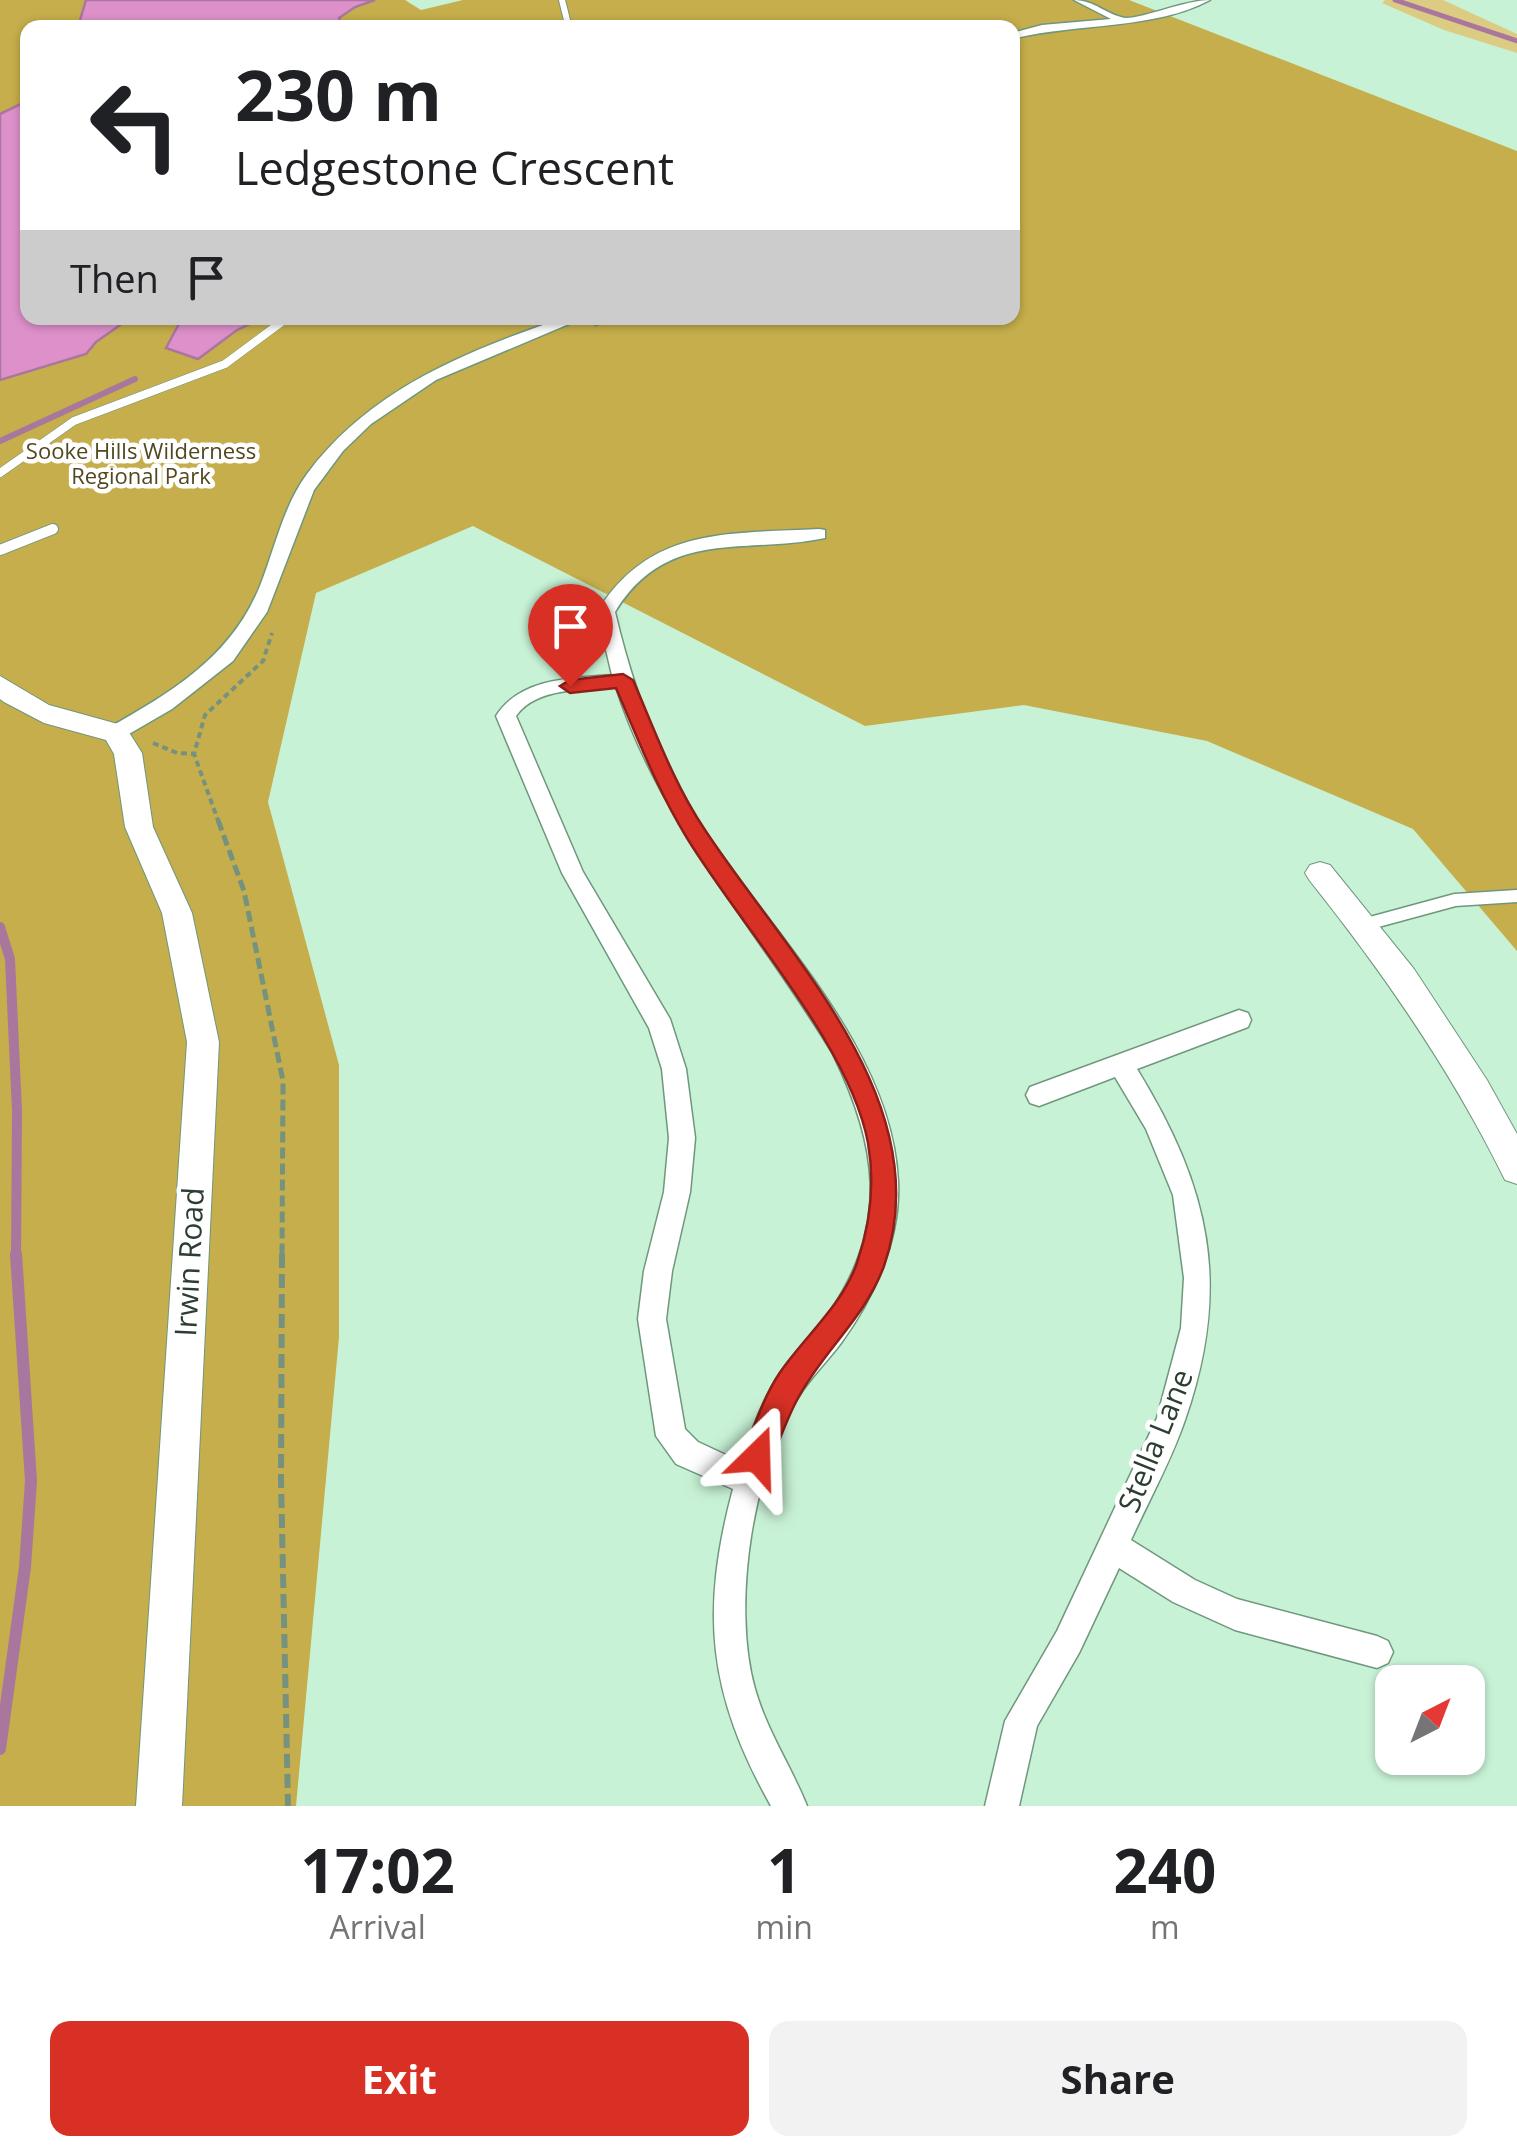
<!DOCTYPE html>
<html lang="en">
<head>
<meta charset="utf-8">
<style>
	body { margin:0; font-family:"Open Sans",sans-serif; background:#f2f2f2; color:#202124; height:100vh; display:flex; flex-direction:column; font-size:38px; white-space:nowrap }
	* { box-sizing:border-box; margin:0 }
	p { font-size:32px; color:#757577 }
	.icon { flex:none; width:55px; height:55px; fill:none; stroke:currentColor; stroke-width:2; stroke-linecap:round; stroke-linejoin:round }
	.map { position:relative; height:1806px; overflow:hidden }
	.details { display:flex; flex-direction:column; background:#fff; flex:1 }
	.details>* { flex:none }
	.hud { position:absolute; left:20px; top:20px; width:1000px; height:305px; border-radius:20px; box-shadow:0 2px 8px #0004; background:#fff; color:#202124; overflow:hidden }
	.needle { width:65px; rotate:42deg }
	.buttons { position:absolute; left:1375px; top:1665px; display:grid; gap:20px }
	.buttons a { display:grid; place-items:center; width:110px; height:110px; border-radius:20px; background:#fff; box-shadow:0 2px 8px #0004; font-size:50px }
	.pin { position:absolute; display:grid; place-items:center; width:85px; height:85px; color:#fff; margin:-102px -42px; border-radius:50% 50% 50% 0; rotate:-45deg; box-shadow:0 0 10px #0007 }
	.pin .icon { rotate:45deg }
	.me { position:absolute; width:110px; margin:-55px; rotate:22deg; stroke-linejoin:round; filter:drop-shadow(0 0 8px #0008) }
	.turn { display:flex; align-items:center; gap:35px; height:210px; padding:0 50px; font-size:45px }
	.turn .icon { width:130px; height:130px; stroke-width:2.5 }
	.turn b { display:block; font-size:70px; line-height:85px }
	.then { display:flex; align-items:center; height:95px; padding:0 50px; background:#0003; gap:20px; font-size:38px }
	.eta { display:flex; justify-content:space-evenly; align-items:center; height:170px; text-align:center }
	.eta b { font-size:60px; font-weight:700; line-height:70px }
	.button { display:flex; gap:20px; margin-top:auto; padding:20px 50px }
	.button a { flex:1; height:115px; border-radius:20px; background:#d93025; color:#fff; font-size:40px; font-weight:700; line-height:115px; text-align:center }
	.button a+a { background:#f2f2f2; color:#202124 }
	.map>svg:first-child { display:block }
	.green { fill:#dccb82 }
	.forest { fill:#c5ae4b }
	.water { fill:#de90cb; stroke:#a9779d; stroke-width:2.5 }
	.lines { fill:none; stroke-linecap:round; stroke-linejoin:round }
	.stream-far3 { stroke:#a9779d; stroke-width:5 }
	.stream-far2 { stroke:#a9779d; stroke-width:6 }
	.stream-far1 { stroke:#a9779d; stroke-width:10 }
	.stream { stroke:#a9779d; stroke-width:12 }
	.service-far3-casing { stroke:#6f977d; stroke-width:8 }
	.service-far2-casing { stroke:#6f977d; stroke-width:9 }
	.service-far1-casing { stroke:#6f977d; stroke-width:12 }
	.service-casing { stroke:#6f977d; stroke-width:15 }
	.minor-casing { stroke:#6f977d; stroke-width:3 }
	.tertiary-casing { stroke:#6f977d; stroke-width:2 }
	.path-far2 { stroke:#75927f; stroke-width:4; stroke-dasharray:6 4; stroke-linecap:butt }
	.path-far1 { stroke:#75927f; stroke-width:5; stroke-dasharray:11 5; stroke-linecap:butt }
	.path { stroke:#75927f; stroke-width:6; stroke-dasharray:14 6; stroke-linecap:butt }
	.service-far3 { stroke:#fff; stroke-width:6 }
	.service-far2 { stroke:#fff; stroke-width:8 }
	.service-far1 { stroke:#fff; stroke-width:10 }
	.service { stroke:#fff; stroke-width:12 }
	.minor { fill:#fff; fill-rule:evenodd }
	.tertiary { fill:#fff; fill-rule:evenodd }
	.route { fill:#d93025; stroke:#8d1f18; stroke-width:2.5 }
	.labels { text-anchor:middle; stroke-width:9; stroke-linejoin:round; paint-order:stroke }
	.far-park-label { font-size:22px; fill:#52481f; stroke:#fff }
	.near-street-label { font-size:30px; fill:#2c3d32; stroke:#fff }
</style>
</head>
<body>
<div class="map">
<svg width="1517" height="1806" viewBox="0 0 1517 1806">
	<rect width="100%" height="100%" fill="#c8f2d6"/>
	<polygon class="green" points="1385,0 1443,0 1517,34 1517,53 1444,30 1382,3"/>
	<g class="forest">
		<polygon points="0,0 86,0 78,27 28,28 27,101 0,114"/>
		<polygon points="375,0 405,0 421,10 463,0 1129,0 1517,151 1517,951 1413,829 1207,741 1024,705 865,726 473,526 316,593 268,802 339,1065 339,1337 296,1806 0,1806 0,380 86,354 96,342 130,318 182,318 167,348 199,359 237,330 262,318 1012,318 1012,28 340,25 339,18 355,7"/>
	</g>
	<g class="water">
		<polygon points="86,0 375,0 355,7 339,18 343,27 78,27"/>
		<polygon points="27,101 28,318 130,318 96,342 86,354 0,380 0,114"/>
		<polygon points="182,318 262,318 237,330 198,359 166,348"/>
	</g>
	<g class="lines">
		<polyline class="stream-far3" points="1395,0 1517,41"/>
		<polyline class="stream-far2" points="0,441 135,379"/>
		<polyline class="stream-far1" points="0,927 10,959 17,1111 16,1256"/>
		<polyline class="stream" points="0,1749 25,1567 31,1481 16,1254"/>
		<g class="service-far3-casing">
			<polyline id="service-far3" points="562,0 569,28"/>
		</g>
		<g class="service-far2-casing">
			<polyline id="service-far2" points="0,473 74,421 225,364 287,318"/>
		</g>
		<g class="service-far1-casing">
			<polyline id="service-far1" points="0,550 53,529"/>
		</g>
		<g class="service-casing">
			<polyline id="service" points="1363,925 1455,900 1517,896"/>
		</g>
		<g class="minor-casing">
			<g id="minor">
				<path d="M 1074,0 C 1094,0 1107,15 1125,18 C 1142,19 1185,0 1210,0 C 1155,30 1074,23 1012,39 L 1012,33 L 1042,25 L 1111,19 Z"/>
				<path d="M 563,318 L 583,318 L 436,380 L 371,424 L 343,451 L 314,490 L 267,612 L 233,661 L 172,709 L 122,738 L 108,738 L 105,733 L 108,728 C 172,692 231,657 260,586 C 275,548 283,507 307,474 C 370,389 467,351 563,318 Z"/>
				<path d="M 819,529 L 825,530 L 825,538 C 744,555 667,527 615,612 C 633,689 660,762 703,828 C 772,934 892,1049 898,1181 C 901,1238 874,1298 841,1343 C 829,1359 815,1373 803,1390 C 753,1463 731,1604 755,1689 C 767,1731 791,1766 807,1806 L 771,1806 C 708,1693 700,1613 733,1489 L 676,1464 L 656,1436 L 638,1319 L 644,1271 L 664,1192 L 669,1138 L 662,1069 L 649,1028 L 562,873 L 496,716 C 520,678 571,678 612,675 L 597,612 C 650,526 728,534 819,529 ZM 616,687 C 660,825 760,932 833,1054 C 877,1144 890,1223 831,1310 C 816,1331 797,1349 782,1370 C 763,1398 751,1430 741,1462 L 698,1442 L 685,1429 L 666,1319 L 672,1271 L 690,1192 L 695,1138 L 686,1069 L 670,1019 L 583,872 L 516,716 C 536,687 584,690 616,687 Z"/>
				<path d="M 1239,1010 L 1248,1013 L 1251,1020 L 1248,1027 L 1137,1069 C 1210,1188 1232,1285 1185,1420 C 1171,1461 1149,1500 1131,1540 L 1195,1580 L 1237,1599 L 1377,1636 L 1388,1641 L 1393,1652 L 1388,1663 L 1377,1668 L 1235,1630 L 1173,1602 L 1119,1568 L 1079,1653 L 1037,1726 L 1019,1806 L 985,1806 L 1005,1721 L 1057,1631 L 1157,1418 L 1181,1328 L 1184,1278 L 1173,1195 L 1146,1129 L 1115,1077 L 1039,1106 L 1030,1103 L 1026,1095 L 1030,1087 Z"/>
			</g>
		</g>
		<g class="tertiary-casing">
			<g id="tertiary">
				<polygon points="0,676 49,705 125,726 142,753 153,827 192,913 219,1042 182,1806 136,1806 187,1042 162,913 125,827 114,754 106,740 44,723 4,702 0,699"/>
				<path d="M 1320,862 L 1330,865 L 1414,969 L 1487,1080 L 1517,1134 L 1517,1184 L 1505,1180 C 1452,1072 1385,975 1310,881 L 1305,873 L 1310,865 Z"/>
			</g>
		</g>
		<g class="path-far2">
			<polyline points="594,325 615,318"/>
			<polyline points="153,743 177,753 194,754"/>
			<polyline points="219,823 194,754 205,715 263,661 272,633"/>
		</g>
		<polyline class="path-far1" points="218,820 244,891 283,1081 282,1256"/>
		<polyline class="path" points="282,1254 281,1480 288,1806"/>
		<use href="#service-far3" class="service-far3"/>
		<use href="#service-far2" class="service-far2"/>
		<use href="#service-far1" class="service-far1"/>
		<use href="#service" class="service"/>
		<use href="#minor" class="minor"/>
		<use href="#tertiary" class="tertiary"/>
	</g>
	<path class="route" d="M 623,674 L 633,680 C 655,731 674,784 705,830 C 787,955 941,1103 884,1266 C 865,1318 823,1351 798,1398 C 786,1420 778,1445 768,1468 L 757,1472 L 747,1468 L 742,1457 C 753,1430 763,1398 779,1374 C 804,1337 842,1306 857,1263 C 870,1225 875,1183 868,1143 C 850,1045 740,925 687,838 C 658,791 638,739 616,688 L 570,693 L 560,686 L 570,680 Z"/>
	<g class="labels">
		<g class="far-park-label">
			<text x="141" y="459">Sooke Hills Wilderness<tspan x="141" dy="25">Regional Park</tspan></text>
		</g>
		<g class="near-street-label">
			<text transform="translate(190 1262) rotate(-87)" y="10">Irwin Road</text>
			<text transform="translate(1156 1441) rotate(-68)" y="10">Stella Lane</text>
		</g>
	</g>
</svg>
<div class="buttons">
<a><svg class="needle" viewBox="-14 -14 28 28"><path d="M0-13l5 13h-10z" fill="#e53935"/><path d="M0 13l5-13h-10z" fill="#757577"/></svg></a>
</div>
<div class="pin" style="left:570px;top:686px;background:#d93025"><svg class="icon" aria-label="arrive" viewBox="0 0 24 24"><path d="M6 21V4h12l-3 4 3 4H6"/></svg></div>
<svg class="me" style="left:757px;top:1457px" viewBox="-20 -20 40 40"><path d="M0-17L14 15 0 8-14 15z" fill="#d93025" stroke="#fff" stroke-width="4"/></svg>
<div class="hud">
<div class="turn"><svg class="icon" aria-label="left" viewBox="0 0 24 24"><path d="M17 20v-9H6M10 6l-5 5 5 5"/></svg><div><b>230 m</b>Ledgestone Crescent</div></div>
<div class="then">Then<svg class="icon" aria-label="arrive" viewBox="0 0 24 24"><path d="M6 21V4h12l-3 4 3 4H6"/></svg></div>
</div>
</div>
<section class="details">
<div class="eta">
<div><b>17:02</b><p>Arrival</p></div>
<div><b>1</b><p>min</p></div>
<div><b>240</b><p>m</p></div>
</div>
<div class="button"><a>Exit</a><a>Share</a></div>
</section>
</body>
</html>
